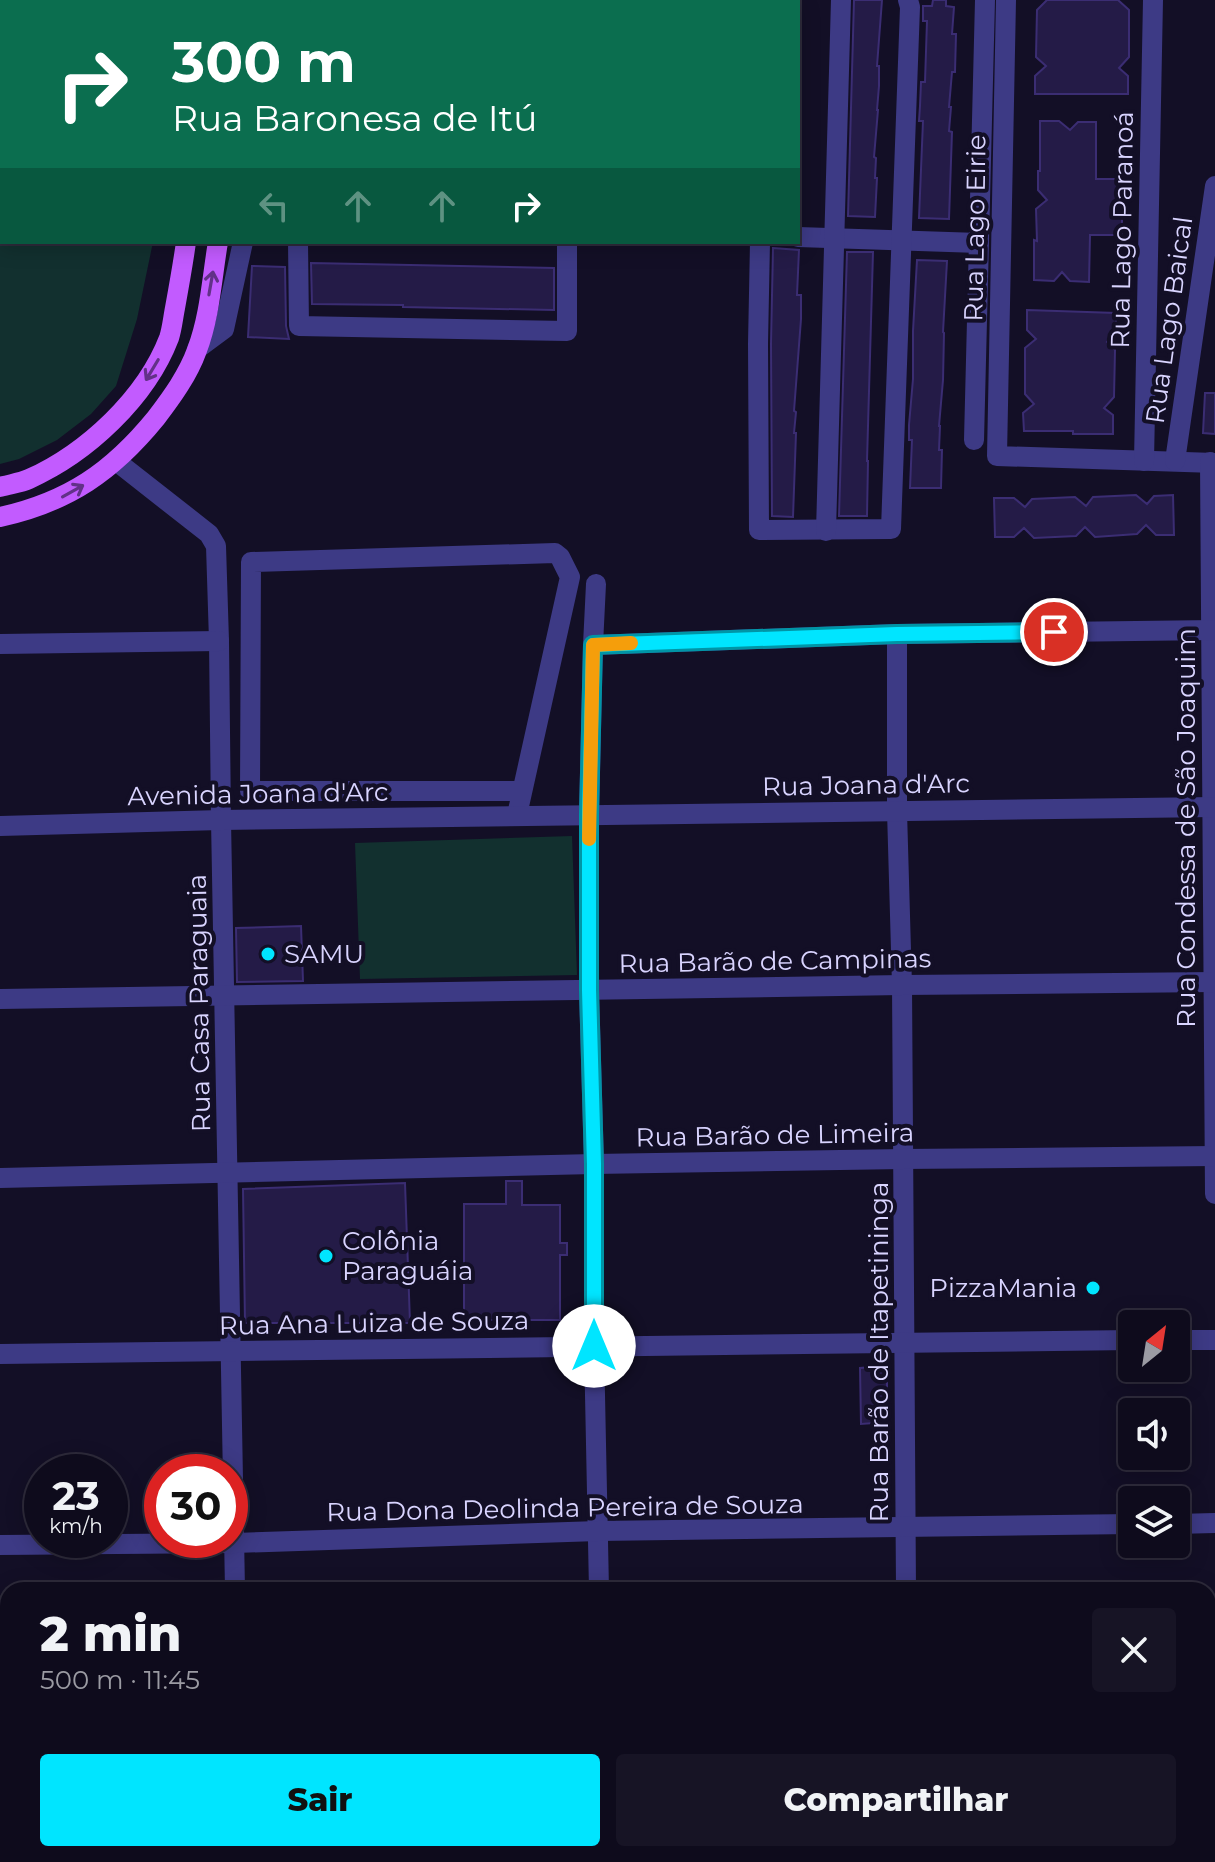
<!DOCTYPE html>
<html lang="pt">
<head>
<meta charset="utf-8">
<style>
	body { margin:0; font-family:Montserrat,sans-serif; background:#171425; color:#f1f3f6; height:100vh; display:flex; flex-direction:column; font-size:30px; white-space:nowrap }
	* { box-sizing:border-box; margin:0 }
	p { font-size:26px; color:#9b9ba3 }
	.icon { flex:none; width:44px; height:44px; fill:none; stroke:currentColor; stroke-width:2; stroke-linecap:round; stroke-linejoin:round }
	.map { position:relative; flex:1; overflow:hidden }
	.drawer { position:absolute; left:0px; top:1582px; width:1216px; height:280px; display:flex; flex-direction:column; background:#0e0b1c; border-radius:24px 24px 0 0; box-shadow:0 4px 20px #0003,0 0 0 2px #2e2b3b }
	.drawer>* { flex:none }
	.banner { position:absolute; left:0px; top:0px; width:800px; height:244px; box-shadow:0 4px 20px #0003,0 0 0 2px #2e2b3b; background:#0b6e4f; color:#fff; overflow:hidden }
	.needle { width:52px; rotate:30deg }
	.tools { position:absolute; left:1118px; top:1310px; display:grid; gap:16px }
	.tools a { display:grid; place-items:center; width:72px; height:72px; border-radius:8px; background:#0e0b1c; box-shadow:0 4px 20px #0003,0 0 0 2px #2e2b3b; font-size:40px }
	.speed { position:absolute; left:24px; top:1454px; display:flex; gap:16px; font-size:40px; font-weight:700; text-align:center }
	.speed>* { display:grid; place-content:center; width:104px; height:104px; border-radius:50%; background:#0e0b1c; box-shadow:0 4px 20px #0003,0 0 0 2px #2e2b3b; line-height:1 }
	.speed small { font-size:20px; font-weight:400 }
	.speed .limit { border:12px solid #d22; background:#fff; color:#111 }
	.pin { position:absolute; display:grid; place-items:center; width:68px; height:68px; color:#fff; margin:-34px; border:4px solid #fff; border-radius:50%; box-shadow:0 2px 8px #0007 }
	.me { position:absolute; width:88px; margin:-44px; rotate:0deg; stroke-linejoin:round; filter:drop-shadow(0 0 6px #0008) }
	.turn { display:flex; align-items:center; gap:28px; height:168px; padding:0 40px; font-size:36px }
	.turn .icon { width:104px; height:104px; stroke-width:2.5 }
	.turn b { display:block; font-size:56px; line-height:68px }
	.lanes { display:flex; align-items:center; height:76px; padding:0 40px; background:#0003; justify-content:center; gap:40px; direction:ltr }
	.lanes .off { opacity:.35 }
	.round { display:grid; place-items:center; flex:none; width:84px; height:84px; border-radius:8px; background:#171425 }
	.summary { display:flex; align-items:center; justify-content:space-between; height:136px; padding:0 40px }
	h1 { font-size:48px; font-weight:800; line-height:60px }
	.button { display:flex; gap:16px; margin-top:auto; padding:16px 40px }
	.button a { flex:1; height:92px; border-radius:8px; background:#00e5ff; color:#111; font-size:32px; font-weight:800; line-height:92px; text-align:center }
	.button a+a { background:#171425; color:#f1f3f6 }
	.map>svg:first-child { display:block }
	.green { fill:#12302f }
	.building { fill:#241b47; stroke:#3b2d73; stroke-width:2 }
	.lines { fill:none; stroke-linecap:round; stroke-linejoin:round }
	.minor { stroke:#3d3a85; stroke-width:20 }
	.major { stroke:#c25bff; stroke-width:20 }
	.oneway { stroke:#623188 }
	.route-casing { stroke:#0095a6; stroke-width:20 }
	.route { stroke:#00e5ff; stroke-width:14 }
	.slow { stroke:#f59e0b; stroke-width:14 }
	.poi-dot { fill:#00e5ff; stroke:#130f26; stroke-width:3 }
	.labels { text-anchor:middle; stroke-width:8; stroke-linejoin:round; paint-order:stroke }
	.street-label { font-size:26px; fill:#d9d4ff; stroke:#130f26 }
	.poi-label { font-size:26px; fill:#d9d4ff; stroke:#130f26; text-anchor:start }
</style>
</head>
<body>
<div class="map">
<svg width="1215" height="1862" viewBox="0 0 1215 1862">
	<rect width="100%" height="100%" fill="#130f26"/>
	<g class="green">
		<polygon points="0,0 198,0 198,2 2,2 2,242 153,242 137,319 116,386 91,414 57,440 19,459 0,464"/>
		<polygon points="572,836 577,975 360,979 355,843"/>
	</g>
	<g class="building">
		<polygon points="854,0 882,0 877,66 879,66 879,86 877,110 878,110 874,157 876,158 875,178 877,178 875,217 848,216"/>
		<polygon points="933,0 946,0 946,6 954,7 952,34 956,34 955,72 952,72 949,107 951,107 949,131 952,132 949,219 919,218 923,121 919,121 920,106 921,82 925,82 927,21 923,21 923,6 932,6"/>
		<polygon points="1047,0 1118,0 1129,10 1129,57 1119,68 1128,76 1128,94 1035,94 1035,76 1046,66 1036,57 1037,10"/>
		<polygon points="1040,121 1059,121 1070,130 1078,122 1096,122 1096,179 1123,179 1123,198 1113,209 1122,216 1122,235 1090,235 1089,282 1070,281 1062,272 1054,281 1034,280 1034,240 1037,241 1036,209 1047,200 1038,190 1038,171 1040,171"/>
		<polygon points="773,248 799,250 797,295 801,295 801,319 794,411 796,412 794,433 796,433 793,517 772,516 771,344"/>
		<polygon points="847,252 873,252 867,461 868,461 867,516 839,516"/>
		<polygon points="917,260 947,261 943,332 944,333 943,380 939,426 940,426 939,450 942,450 941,488 910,488 912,440 909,440 909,425 913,379 913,331"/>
		<polygon points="311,263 554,268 554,310 403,307 403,305 312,304"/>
		<polygon points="252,266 285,267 286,326 289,339 248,337"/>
		<polygon points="1027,310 1116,313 1116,332 1107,342 1115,350 1114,397 1104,408 1113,415 1113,434 1073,434 1073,431 1024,431 1023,413 1034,404 1025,394 1025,348 1036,339 1027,330"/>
		<polygon points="1205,393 1215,393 1215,434 1203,433"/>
		<polygon points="1136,495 1147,504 1154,496 1173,495 1174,535 1156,535 1146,525 1137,534 1095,537 1085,527 1076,536 1034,538 1024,528 1014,537 995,537 994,498 1014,498 1025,507 1032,499 1075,497 1086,506 1093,497"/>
		<polygon points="301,926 303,981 237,982 236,928"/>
		<polygon points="506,1181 522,1181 522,1205 560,1205 560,1243 567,1243 567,1255 560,1255 560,1320 464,1320 464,1204 506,1204"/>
		<polygon points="405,1183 410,1323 245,1323 243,1189"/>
		<polygon points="887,1366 887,1422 861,1424 860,1368"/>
	</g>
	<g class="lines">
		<g class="minor">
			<polyline points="1006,0 997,456 1215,463"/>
			<polyline points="370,2 373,0"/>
			<polyline points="766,2 766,0"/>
			<polyline points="798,237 979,243"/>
			<polyline points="298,242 299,326 567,331 567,242"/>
			<polyline points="760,242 758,344 759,530 891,529 910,7 908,0"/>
			<polyline points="197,349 224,329 243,242"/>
			<polyline points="974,440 985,0"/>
			<polyline points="116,461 209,534 216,546 219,641 221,820 235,1590"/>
			<polyline points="1144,461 1153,0"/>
			<polyline points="1175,461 1215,186"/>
			<polyline points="1210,462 1215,1194"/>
			<polyline points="826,531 841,0"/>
			<polyline points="596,584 593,645 589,815 589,990 594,1164 594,1346 599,1590"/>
			<polyline points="897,634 897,811 902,985 906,1590"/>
			<polyline points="0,644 219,641"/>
			<polyline points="593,645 897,634 1215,630"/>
			<polyline points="517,815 570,577 560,557 555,553 251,562 250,791 521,791"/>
			<polyline points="0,826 221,820 1215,807"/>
			<polyline points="0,999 902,985 1215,982"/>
			<polyline points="0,1178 594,1164 903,1159 1215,1156"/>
			<polyline points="1176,1340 1215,1340"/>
			<polyline points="0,1354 1132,1340"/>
			<polyline points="1176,1524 1215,1523"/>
			<polyline points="0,1545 235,1543 598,1531 1132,1524"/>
			<polyline points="1208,1711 1215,1711"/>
			<polyline points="0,1724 8,1724"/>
			<polyline points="240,1854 240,1862"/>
			<polyline points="602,1854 602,1862"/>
			<polyline points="908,1854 908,1862"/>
		</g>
		<g class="major">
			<polyline points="228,2 229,0"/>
			<polyline points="260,2 260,0"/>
			<path d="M 0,487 C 10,484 20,483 29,479 C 87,453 146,398 169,338 C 172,329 173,318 175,308 C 179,286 183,264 186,242"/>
			<path d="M 0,517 C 68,502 112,472 156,418 C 172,397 188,375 197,350 C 210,316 212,277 218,242"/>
		</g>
	</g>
	<defs><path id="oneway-shaft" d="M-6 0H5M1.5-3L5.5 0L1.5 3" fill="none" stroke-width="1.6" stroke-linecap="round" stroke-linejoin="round" transform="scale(2)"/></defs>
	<g class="oneway">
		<use href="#oneway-shaft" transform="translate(211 283) rotate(-80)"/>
		<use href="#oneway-shaft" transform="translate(152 370) rotate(121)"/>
		<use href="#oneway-shaft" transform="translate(73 491) rotate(-29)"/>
	</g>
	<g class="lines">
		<g class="route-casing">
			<polyline id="route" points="594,1346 594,1164 589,990 589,815 593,645 897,634 1054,632"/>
		</g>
		<use href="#route" class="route"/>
		<polyline class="slow" points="589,839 593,645 631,643"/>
	</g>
	<g class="poi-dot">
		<circle cx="268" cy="954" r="8"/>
		<circle cx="326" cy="1256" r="8"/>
		<circle cx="1093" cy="1288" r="8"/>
	</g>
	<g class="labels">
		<g class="street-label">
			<text transform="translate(975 228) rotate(-89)" y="9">Rua Lago Eirie</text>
			<text transform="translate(1122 230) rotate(-89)" y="9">Rua Lago Paranoá</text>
			<text transform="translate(1169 320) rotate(-82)" y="9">Rua Lago Baical</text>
			<text transform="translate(866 785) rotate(-1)" y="9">Rua Joana d'Arc</text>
			<text transform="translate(258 794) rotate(-1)" y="9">Avenida Joana d'Arc</text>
			<text transform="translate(1186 828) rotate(-90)" y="9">Rua Condessa de São Joaquim</text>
			<text transform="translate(775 961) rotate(-1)" y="9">Rua Barão de Campinas</text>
			<text transform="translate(199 1003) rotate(-91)" y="9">Rua Casa Paraguaia</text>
			<text transform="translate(775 1135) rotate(-1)" y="9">Rua Barão de Limeira</text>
			<text transform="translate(374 1323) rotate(-1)" y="9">Rua Ana Luiza de Souza</text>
			<text transform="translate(879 1352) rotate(-90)" y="9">Rua Barão de Itapetininga</text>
			<text transform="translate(565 1508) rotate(-1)" y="9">Rua Dona Deolinda Pereira de Souza</text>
		</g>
		<g class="poi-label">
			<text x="284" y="963">SAMU</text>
			<text x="342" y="1250">Colônia<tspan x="342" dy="30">Paraguáia</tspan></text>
			<text x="1077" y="1297" text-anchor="end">PizzaMania</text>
		</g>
	</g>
</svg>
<div class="tools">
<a><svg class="needle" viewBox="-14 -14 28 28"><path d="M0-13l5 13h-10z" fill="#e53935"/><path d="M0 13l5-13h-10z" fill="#9b9ba3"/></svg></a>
<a><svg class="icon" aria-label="sound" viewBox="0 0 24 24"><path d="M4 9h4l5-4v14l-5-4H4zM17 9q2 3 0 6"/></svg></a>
<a><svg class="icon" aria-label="layers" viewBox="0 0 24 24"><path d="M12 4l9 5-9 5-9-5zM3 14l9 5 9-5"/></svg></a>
</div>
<div class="speed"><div>23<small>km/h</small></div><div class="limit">30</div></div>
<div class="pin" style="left:1054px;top:632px;background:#d93025"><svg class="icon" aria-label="arrive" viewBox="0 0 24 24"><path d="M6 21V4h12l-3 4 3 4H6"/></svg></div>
<svg class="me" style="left:594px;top:1346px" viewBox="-20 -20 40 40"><circle r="19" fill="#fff"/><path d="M0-13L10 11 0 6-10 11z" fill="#00e5ff"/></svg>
<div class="banner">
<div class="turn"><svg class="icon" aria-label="right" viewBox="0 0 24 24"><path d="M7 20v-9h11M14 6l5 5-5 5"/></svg><div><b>300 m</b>Rua Baronesa de Itú</div></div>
<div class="lanes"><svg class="icon off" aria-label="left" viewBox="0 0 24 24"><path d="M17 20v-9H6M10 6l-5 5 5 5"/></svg><svg class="icon off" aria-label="ahead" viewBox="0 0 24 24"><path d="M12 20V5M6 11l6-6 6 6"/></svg><svg class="icon off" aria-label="ahead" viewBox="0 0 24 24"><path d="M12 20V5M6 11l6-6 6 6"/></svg><svg class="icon" aria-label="right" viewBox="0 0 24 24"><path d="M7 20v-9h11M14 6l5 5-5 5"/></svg></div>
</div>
<section class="drawer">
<div class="summary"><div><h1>2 min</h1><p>500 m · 11:45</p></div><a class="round"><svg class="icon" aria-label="close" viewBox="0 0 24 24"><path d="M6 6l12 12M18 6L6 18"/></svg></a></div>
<div class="button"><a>Sair</a><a>Compartilhar</a></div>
</section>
</div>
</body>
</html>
